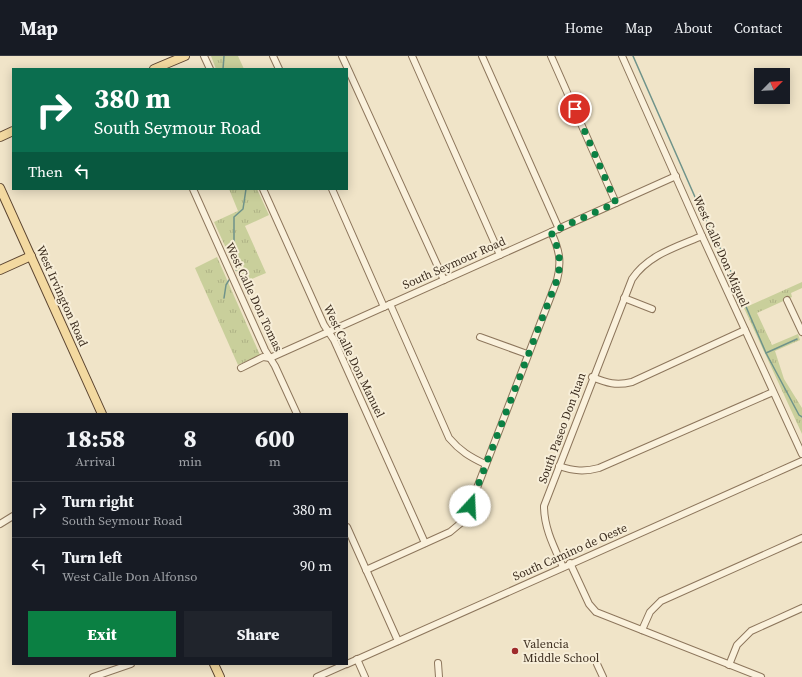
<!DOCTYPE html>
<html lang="en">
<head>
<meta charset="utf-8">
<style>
	body { margin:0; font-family:"Source Serif 4",serif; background:#20242c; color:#f1f3f6; height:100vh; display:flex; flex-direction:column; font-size:15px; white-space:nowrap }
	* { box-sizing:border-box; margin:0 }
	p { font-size:13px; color:#9ea1a6 }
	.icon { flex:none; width:22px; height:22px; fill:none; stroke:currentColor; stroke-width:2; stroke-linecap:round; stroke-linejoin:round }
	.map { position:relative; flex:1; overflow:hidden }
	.panel { position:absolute; left:12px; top:357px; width:336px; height:252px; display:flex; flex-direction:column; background:#171b24; border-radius:0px; box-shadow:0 2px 10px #0003 }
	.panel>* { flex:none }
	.hud { position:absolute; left:12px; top:12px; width:336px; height:122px; border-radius:0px; box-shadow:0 2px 10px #0003; background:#0b6e4f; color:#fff; overflow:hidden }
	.needle { width:26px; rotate:66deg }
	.buttons { position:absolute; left:754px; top:12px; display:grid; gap:8px }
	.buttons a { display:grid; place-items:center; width:36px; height:36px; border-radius:0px; background:#171b24; box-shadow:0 2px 10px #0003; font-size:20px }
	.pin { position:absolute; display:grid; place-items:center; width:34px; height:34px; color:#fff; margin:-17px; border:2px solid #fff; border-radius:50%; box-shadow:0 1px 4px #0007 }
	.me { position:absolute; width:44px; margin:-22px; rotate:20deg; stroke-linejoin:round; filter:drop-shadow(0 0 3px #0008) }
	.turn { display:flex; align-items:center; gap:14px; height:84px; padding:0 16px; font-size:18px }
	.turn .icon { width:52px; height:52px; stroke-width:2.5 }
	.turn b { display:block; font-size:28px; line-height:34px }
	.then { display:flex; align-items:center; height:38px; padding:0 16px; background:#0003; gap:8px; font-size:15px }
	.eta { display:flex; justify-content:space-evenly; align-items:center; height:68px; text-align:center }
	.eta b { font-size:24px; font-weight:800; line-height:28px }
	.action { display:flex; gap:8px; margin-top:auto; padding:8px 16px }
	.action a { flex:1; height:46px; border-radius:0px; background:#0b8043; color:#fff; font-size:16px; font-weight:800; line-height:46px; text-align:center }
	.action a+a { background:#20242c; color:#f1f3f6 }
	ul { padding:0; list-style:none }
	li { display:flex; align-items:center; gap:12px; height:56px; padding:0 16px; border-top:1px solid #363941 }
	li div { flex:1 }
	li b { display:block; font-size:15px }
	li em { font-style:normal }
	header { display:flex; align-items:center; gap:24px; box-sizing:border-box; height:56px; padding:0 20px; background:#171b24; border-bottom:1px solid #363941 }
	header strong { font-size:19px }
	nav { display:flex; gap:22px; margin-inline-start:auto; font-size:14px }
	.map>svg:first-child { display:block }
	.park { fill:url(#park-tufts) }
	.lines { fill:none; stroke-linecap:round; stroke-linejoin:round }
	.stream { stroke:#6f938a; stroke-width:1.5 }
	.minor-casing { stroke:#8d765c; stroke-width:8 }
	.major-casing { stroke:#5b4430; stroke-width:10 }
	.minor { stroke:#faf1dc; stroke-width:6 }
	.major { stroke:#f3d9a0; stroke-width:8 }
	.route { stroke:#0b8043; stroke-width:7; stroke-dasharray:0 12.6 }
	.poi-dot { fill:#9e2a2b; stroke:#f7eed8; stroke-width:1.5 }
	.labels { text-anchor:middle; stroke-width:4; stroke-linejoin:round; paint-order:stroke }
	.street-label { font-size:12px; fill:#3d2e20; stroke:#f7eed8 }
	.poi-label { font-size:12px; fill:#3d2e20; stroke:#f7eed8; text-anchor:start }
</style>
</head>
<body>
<header>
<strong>Map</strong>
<nav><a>Home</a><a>Map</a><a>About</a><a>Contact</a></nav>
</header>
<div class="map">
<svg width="802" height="621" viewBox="0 0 802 621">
	<defs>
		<pattern id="park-tufts" width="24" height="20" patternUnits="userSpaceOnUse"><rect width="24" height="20" fill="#c9cf9b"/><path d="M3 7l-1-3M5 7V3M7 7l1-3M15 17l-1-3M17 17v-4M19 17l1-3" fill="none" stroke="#aeb285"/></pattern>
	</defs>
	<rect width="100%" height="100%" fill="#f0e4c8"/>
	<g class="park">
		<polygon points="211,0 238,0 244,13 216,13"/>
		<polygon points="229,133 257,133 269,159 245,170 266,217 242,227 214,166 238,155"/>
		<polygon points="217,201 260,299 238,309 195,212"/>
		<polygon points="802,226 802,232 791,237 792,241 757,257 772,289 798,278 800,284 775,295 784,323 802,352 802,378 744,252"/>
	</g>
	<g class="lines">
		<g class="stream">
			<polyline points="633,0 695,141 725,202 766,297 799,359 802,361"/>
			<polyline points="223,13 224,0"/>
			<polyline points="236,214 239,211 234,189 234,161 243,153 246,133"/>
			<polyline points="224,242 226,229 229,224"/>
			<polyline points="766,297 797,283"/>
		</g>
		<g class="minor-casing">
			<g id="minor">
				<polyline points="204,0 210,13"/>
				<polyline points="273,0 279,13"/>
				<polyline points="342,0 444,224"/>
				<polyline points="412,0 500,199"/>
				<polyline points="482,0 559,173"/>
				<polyline points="551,0 616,147"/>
				<polyline points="622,0 702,180 802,398"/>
				<polyline points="193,133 265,294 275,310 297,358"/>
				<polyline points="263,133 324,269 334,284 425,487"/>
				<polyline points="332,133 384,251"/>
				<polyline points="624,242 652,253"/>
				<polyline points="787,244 802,276"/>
				<path d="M 390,248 L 449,382 C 460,395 470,401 485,408"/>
				<polyline points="480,281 527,298"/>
				<polyline points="241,312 263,301 270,302 676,120"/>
				<path d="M 592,321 C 607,327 616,330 632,326 L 745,274"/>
				<path d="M 559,410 C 574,415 584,416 599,412 L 773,336"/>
				<polyline points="0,468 13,460"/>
				<polyline points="347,471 398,585"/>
				<polyline points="570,507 589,548 596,556 761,621"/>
				<path d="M 563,511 C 554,491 544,472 544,450 L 632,223 C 648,199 676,191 702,180"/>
				<path d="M 366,514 L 450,476 L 462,466 L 470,450 L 557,224 C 562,205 559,193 551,176"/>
				<polyline points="642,574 650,556 661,545 802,482"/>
				<polyline points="357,603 365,621"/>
				<polyline points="438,607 439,621"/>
				<polyline points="347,608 802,405"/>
				<polyline points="597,608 603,621"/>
				<polyline points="729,609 737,589 751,575 802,552"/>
				<polyline points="93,621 131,608"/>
				<polyline points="317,621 346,608"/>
			</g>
		</g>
		<g class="major-casing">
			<g id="major">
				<polyline points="154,13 185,0"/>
				<polyline points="0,81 13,75"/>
				<polyline points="0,132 102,358"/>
				<polyline points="0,214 31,200"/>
				<polyline points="214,608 220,621"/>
			</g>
		</g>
		<use href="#minor" class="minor"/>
		<use href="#major" class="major"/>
	</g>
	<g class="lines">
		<path class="route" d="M 470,450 L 557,224 C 562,205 559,193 551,176 L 616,147 L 575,53"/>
	</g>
	<circle class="poi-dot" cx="515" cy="595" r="4"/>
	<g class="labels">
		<g class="street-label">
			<text transform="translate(721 195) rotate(66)" y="4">West Calle Don Miguel</text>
			<text transform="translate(454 207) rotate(-24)" y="4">South Seymour Road</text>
			<text transform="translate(62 240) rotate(66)" y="4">West Irvington Road</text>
			<text transform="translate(254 241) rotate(65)" y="4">West Calle Don Tomas</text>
			<text transform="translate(354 305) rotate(64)" y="4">West Calle Don Manuel</text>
			<text transform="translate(562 372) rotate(-70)" y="4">South Paseo Don Juan</text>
			<text transform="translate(570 496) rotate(-24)" y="4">South Camino de Oeste</text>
		</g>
		<g class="poi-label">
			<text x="523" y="592">Valencia<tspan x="523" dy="14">Middle School</tspan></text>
		</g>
	</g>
</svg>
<div class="buttons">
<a><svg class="needle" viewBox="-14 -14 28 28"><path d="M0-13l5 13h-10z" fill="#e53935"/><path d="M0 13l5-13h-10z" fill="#9ea1a6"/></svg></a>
</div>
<div class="pin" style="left:575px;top:53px;background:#d93025"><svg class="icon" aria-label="arrive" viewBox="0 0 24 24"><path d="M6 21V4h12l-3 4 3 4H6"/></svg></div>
<svg class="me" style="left:470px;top:450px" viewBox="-20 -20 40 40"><circle r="19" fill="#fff"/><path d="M0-13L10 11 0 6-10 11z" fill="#0b8043"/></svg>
<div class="hud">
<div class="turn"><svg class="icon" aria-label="right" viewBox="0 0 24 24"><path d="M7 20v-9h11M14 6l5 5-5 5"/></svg><div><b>380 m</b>South Seymour Road</div></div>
<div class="then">Then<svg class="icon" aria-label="left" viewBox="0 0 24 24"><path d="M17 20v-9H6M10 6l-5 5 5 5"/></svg></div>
</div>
<section class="panel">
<div class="eta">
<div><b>18:58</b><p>Arrival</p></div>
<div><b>8</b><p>min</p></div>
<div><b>600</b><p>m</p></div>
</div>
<ul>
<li><svg class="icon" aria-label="right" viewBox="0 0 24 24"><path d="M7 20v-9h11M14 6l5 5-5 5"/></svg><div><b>Turn right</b><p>South Seymour Road</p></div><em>380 m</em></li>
<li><svg class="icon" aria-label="left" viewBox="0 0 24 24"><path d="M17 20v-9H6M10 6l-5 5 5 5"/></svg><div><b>Turn left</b><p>West Calle Don Alfonso</p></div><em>90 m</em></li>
</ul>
<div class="action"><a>Exit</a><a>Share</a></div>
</section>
</div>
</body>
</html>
